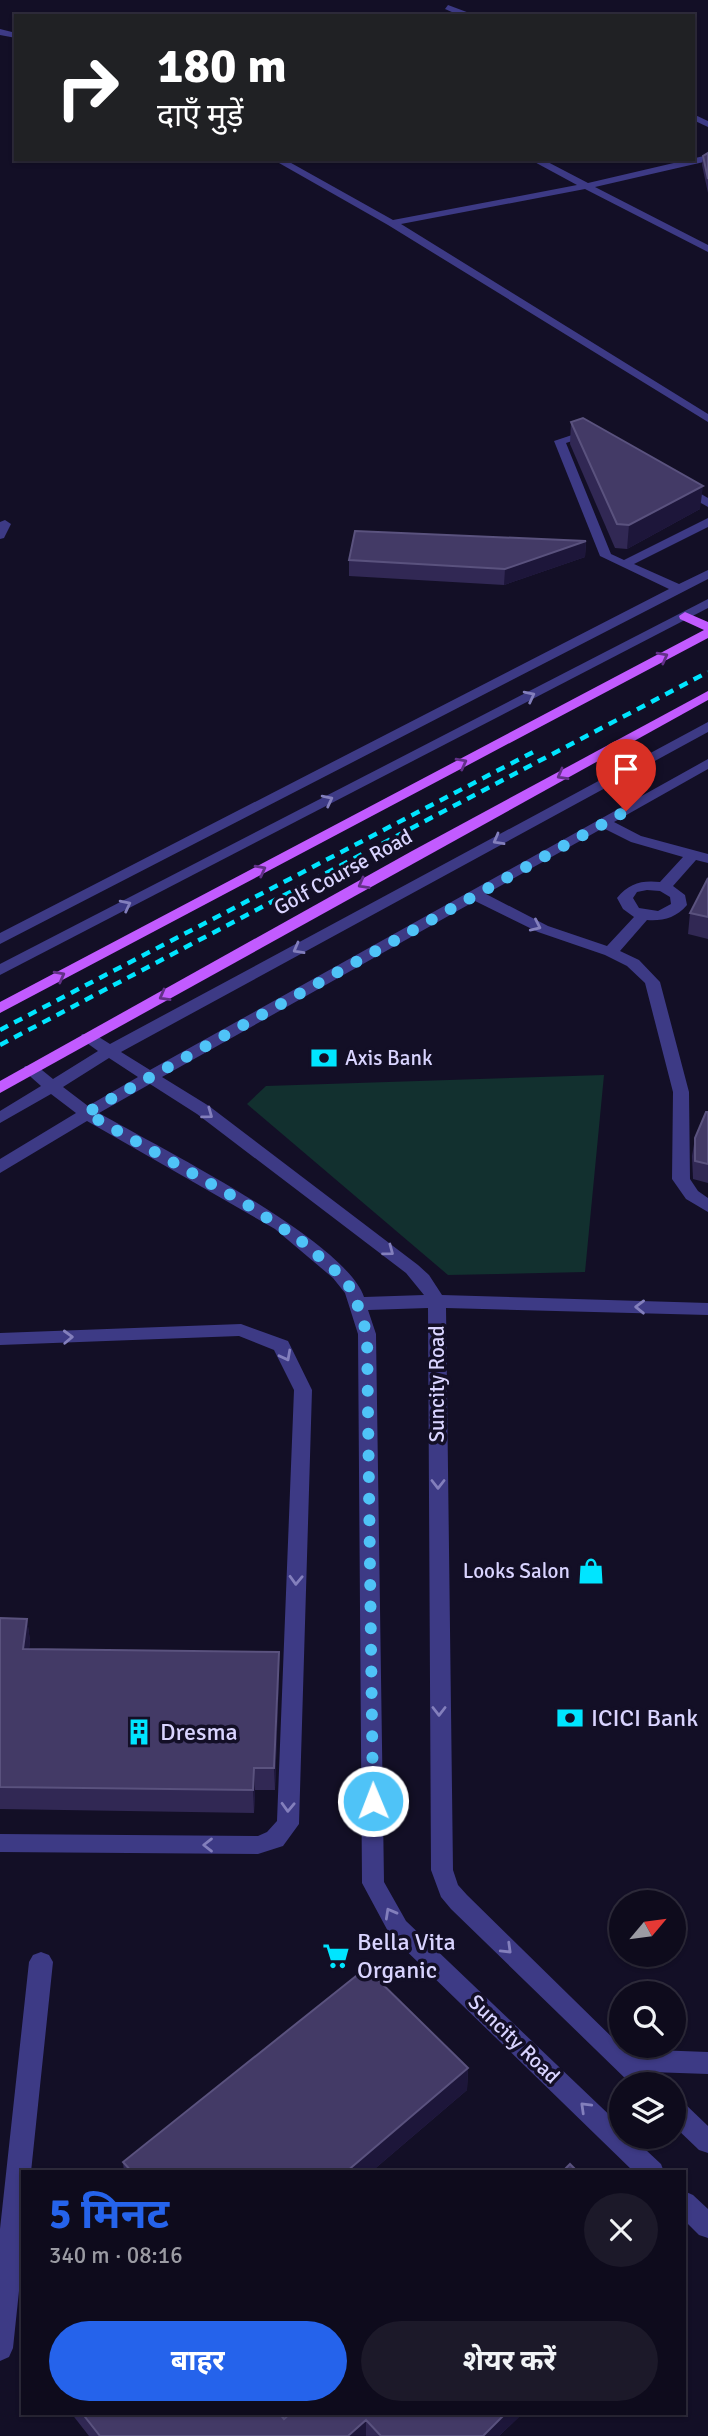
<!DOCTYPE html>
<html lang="hi">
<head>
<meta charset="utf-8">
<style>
	body { margin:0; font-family:Signika,"Noto Sans Devanagari",sans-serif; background:#1c1929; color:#f1f3f6; height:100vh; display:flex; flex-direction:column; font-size:26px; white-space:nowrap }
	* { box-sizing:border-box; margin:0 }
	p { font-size:23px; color:#9b9ba3 }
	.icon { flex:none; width:38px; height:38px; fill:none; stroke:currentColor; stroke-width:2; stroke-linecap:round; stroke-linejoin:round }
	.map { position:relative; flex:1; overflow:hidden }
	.panel { position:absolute; left:21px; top:2170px; width:665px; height:245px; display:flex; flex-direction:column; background:#0e0b1c; border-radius:0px; box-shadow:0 2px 5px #0004,0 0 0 2px #2e2b3b }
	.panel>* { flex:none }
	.hud { position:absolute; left:14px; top:14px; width:681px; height:147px; border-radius:0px; box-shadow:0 2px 5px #0004,0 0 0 2px #2e2b3b; background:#202124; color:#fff; overflow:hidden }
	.needle { width:46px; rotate:61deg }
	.buttons { position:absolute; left:609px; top:1890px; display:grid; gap:14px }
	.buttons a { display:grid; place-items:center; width:77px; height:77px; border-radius:50%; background:#0e0b1c; box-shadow:0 2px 5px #0004,0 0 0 2px #2e2b3b; font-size:35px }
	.pin { position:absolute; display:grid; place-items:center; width:60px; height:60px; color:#fff; margin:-72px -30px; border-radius:50% 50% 50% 0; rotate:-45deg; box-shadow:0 0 7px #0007 }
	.pin .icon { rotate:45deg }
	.me { position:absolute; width:77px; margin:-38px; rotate:359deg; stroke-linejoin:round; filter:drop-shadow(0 0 5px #0008) }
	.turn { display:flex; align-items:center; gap:24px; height:147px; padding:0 28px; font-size:32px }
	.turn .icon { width:91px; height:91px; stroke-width:2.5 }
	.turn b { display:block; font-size:49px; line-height:60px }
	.round { display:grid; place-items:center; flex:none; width:74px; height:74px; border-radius:37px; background:#1c1929 }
	.summary { display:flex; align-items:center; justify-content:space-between; height:119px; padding:0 28px }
	h1 { font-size:42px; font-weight:700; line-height:52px; color:#2563eb }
	.action { display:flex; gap:14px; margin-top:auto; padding:14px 28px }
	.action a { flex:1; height:80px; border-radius:42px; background:#2563eb; color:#fff; font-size:28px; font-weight:700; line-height:80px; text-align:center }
	.action a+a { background:#1c1929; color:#f1f3f6 }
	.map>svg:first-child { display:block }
	.green { fill:#12302f }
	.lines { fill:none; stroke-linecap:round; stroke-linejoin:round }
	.minor { fill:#3d3a85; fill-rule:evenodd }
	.major { fill:#c25bff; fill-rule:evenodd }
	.rail { stroke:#00e5ff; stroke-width:4.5; stroke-dasharray:9 7; stroke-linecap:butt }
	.wall { fill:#312854 }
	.shaded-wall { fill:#1d163a }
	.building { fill:#433a66; stroke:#5a527e; stroke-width:2 }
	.oneway { stroke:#623188 }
	.oneway2 { stroke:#837fbc }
	.route { stroke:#4fc3f7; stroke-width:12; stroke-dasharray:0 21.6 }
	.labels { text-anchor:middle; stroke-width:7; stroke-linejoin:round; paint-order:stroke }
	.street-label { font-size:21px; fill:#d9d4ff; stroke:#130f26 }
	.poi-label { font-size:21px; fill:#d9d4ff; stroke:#130f26; text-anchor:start }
	.near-poi-label { font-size:24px; fill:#d9d4ff; stroke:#130f26; text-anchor:start }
</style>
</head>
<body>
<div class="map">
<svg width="708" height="2436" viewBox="0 0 708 2436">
	<rect width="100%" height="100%" fill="#130f26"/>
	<polygon class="green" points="604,1075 585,1272 448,1275 247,1104 266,1086"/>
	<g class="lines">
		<g class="minor">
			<polygon points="448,5 472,14 473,16 461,16 445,9"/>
			<polygon points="0,29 16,33 16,38 0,35"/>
			<polygon points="693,114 708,121 708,127 693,120"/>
			<polygon points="708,155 708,161 595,187 708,245 708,252 585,189 401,224 708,414 708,422 388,225 272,159 284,159 393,220 577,185 529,159 542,159 588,183"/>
			<polygon points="593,428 597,429 597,433 566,443 611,554 624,560 708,518 708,527 634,564 679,584 708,570 708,579 0,944 0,933 669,589 600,556 554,441"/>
			<polygon points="682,483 708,498 708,507 678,490 678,484"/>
			<polygon points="5,520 11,524 4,538 0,539 0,522"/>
			<polygon points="708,599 708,608 0,975 0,964"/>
			<path d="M 708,722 L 708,732 L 121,1052 L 150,1070 L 708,759 L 708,769 L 614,822 L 641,836 L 708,854 L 708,863 L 696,860 L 673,886 L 685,895 L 687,905 C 676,918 663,921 647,920 L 620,951 L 639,960 L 660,982 L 689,1092 L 690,1179 L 698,1191 L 708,1198 L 708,1212 L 686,1199 L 672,1179 L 673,1092 L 645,983 L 627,966 L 605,955 L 538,932 L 475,901 L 162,1077 L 209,1106 L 418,1265 L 429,1275 L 442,1295 L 708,1303 L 708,1315 L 446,1308 L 453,1870 L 458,1885 L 467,1895 L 621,2046 L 628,2049 L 708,2052 L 708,2074 L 651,2072 L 659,2084 L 631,2084 L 451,1909 L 441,1897 L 431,1870 L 428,1308 L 368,1310 L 376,1334 L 384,1882 L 406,1921 L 621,2126 L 621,2137 L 632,2137 L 661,2164 L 664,2172 L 634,2172 L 390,1935 L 362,1883 L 358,1334 L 345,1293 L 333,1278 L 275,1229 L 87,1121 L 0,1173 L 0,1159 L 76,1113 L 51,1094 L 0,1123 L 0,1111 L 41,1086 L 23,1070 L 25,1066 L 37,1066 L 53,1079 L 98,1051 L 80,1038 L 82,1034 L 94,1034 L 110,1044 ZM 603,828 L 631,842 L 683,857 L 660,882 C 642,880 629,883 617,898 L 623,909 L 634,917 L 607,946 L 548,926 L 486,894 ZM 647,890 L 660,891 L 670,897 L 671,904 L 658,911 L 639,908 L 633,898 L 637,892 ZM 109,1058 L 138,1077 L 88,1106 L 63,1087 ZM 150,1084 L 197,1114 L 406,1273 L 424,1295 L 364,1297 C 345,1240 156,1146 99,1113 Z"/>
			<polygon points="241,1324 288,1341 312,1390 299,1824 283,1846 258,1854 0,1852 0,1834 258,1836 267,1832 277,1821 294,1390 274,1350 239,1336 0,1345 0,1333"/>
			<polygon points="41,1952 49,1955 53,1962 31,2172 23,2172 23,2253 13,2348 9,2357 0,2361 0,2229 29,1962 33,1955"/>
			<polygon points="674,2099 683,2102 708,2126 708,2153 699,2150 674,2126"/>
			<polygon points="684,2191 693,2195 708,2209 708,2238 699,2235 684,2220"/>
		</g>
		<g class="major">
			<polygon points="685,612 708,622 708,638 0,1013 0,1002 704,630 680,619 679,616"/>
			<polygon points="708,691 708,700 0,1093 0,1081 412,851"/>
		</g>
		<g class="rail">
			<polyline points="0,1030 537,750"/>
			<polyline points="0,1045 708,672"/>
		</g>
	</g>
	<g class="wall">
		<polygon points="708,153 708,193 702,165 703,156"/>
		<polygon points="571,422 700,509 627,549 615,548 570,444"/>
		<polygon points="586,541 585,557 504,585 349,576 349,560"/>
		<polygon points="708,878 708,939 688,934 690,913"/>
		<polygon points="708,1112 708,1183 693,1179 692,1156 695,1138"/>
		<polygon points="0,1618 27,1619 30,1641 29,1649 279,1675 275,1790 255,1790 254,1813 0,1809"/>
		<polygon points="468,2068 467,2090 371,2172 124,2172 123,2162"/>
		<polygon points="71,2413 279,2413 284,2419 299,2415 301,2413 523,2413 499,2436 89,2436"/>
	</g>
	<g class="shaded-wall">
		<polygon points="703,486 700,509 627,549 629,525"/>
		<polygon points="586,541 585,557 504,585 505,569"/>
		<polygon points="27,1619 30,1641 26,1672 23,1649"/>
		<polygon points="279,1652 279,1675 275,1790 274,1768"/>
		<polygon points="254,1768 255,1790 254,1813 253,1790"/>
		<polygon points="468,2068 467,2090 371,2172 346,2172"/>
		<polygon points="506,2413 523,2413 499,2436 483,2436"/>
		<polygon points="366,2420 366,2436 348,2436"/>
	</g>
	<g class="building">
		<polygon points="708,153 708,179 703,156"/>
		<polygon points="583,418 703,486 629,525 617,524 571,422"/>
		<polygon points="355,531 586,541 505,569 349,560"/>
		<polygon points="708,878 708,917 690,913"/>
		<polygon points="706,1112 708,1112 708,1164 695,1161 695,1138"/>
		<polygon points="0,1618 27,1619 23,1649 279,1652 274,1768 254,1768 253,1790 0,1787"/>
		<polygon points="366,1968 468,2068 346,2172 132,2172 123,2162"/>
		<polygon points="570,2164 578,2172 562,2172"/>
		<polygon points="82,2413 279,2413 284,2419 291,2413 298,2413 299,2415 301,2413 506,2413 483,2436 381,2436 366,2420 348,2436 100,2436"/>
	</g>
	<defs><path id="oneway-chevron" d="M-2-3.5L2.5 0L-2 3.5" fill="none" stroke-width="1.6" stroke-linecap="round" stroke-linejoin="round" transform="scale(1.75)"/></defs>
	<g class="oneway">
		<use href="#oneway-chevron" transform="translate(663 657) rotate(-28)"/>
		<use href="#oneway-chevron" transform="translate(462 763) rotate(-28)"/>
		<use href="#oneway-chevron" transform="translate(562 775) rotate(151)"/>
		<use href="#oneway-chevron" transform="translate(261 870) rotate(-28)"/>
		<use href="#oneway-chevron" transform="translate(363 884) rotate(151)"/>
		<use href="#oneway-chevron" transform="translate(60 976) rotate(-28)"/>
		<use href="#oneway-chevron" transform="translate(164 996) rotate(151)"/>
	</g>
	<g class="oneway2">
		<use href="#oneway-chevron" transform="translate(530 696) rotate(-27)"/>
		<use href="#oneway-chevron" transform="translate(328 800) rotate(-27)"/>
		<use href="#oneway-chevron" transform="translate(498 840) rotate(151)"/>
		<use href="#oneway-chevron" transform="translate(126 905) rotate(-27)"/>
		<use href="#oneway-chevron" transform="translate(536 926) rotate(25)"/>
		<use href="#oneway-chevron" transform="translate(298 949) rotate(151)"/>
		<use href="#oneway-chevron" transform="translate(208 1114) rotate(36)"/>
		<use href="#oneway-chevron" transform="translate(389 1251) rotate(37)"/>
		<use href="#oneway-chevron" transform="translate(640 1307) rotate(-179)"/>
		<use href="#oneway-chevron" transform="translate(68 1337) rotate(-2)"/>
		<use href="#oneway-chevron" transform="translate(286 1356) rotate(62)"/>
		<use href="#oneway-chevron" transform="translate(438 1484) rotate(90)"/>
		<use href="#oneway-chevron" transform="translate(296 1580) rotate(92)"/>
		<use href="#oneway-chevron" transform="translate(439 1711) rotate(90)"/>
		<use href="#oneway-chevron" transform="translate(288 1807) rotate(92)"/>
		<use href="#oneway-chevron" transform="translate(208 1845) rotate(-180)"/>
		<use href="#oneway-chevron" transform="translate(390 1913) rotate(-119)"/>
		<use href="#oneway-chevron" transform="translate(507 1949) rotate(44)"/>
		<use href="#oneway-chevron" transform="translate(585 2107) rotate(-136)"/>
	</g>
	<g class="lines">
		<polyline class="route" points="373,1801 367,1334 353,1291 339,1274 299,1239 243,1202 86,1113 626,811"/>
	</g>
	<defs>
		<g id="bank-bare" transform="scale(2.1)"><path d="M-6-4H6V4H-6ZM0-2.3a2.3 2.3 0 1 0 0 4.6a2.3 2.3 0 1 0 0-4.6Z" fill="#00e5ff" stroke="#130f26" stroke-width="2.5" paint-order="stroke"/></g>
		<g id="shop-bare" transform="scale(2.1)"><path d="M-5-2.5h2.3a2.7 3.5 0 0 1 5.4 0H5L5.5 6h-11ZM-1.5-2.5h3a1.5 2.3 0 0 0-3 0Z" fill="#00e5ff" stroke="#130f26" stroke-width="2.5" paint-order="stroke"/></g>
		<g id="building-bare" transform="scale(2.1)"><path d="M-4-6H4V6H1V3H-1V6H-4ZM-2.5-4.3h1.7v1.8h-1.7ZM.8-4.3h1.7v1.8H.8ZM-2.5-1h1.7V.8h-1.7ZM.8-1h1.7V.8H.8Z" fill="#00e5ff" stroke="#130f26" stroke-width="2.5" paint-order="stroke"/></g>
		<g id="supermarket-bare" transform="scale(2.1)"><path d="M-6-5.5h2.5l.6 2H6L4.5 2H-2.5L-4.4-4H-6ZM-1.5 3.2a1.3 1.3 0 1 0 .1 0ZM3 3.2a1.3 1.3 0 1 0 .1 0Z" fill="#00e5ff" stroke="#130f26" stroke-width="2.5" paint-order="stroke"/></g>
	</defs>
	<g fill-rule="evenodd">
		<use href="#bank-bare" x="324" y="1058"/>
		<use href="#shop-bare" x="591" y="1571"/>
		<use href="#bank-bare" x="570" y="1718"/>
		<use href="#building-bare" x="139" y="1732"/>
		<use href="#supermarket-bare" x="336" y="1956"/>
	</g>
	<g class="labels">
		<g class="street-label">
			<text transform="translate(343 872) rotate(-29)" y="7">Golf Course Road</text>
			<text transform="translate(437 1384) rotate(-90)" y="7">Suncity Road</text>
			<text transform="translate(514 2039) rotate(44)" y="7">Suncity Road</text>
		</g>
		<g class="poi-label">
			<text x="345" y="1065">Axis Bank</text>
			<text x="570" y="1578" text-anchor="end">Looks Salon</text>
		</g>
		<g class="near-poi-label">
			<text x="591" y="1726">ICICI Bank</text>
			<text x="160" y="1740">Dresma</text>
			<text x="357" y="1950">Bella Vita<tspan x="357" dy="28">Organic</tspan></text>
		</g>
	</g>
</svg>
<div class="buttons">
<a><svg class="needle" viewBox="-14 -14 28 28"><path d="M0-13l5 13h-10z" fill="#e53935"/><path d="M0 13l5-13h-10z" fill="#9b9ba3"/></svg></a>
<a><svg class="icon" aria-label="search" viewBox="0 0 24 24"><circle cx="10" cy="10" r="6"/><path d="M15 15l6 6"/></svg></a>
<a><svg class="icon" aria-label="layers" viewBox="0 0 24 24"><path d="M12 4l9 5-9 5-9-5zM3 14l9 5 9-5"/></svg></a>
</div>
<div class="pin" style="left:626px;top:811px;background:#d93025"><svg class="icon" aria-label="arrive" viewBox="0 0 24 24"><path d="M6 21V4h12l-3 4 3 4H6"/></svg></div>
<svg class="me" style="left:373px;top:1801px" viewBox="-20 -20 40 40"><circle r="17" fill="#4fc3f7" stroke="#fff" stroke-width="3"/><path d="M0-11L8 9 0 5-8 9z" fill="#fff"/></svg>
<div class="hud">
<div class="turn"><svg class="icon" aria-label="right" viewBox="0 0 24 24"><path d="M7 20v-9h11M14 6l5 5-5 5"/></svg><div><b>180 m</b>दाएँ मुड़ें</div></div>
</div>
<section class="panel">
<div class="summary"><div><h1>5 मिनट</h1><p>340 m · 08:16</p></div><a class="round"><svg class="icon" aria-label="close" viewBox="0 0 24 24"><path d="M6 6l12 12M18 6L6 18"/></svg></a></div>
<div class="action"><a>बाहर</a><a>शेयर करें</a></div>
</section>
</div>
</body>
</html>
